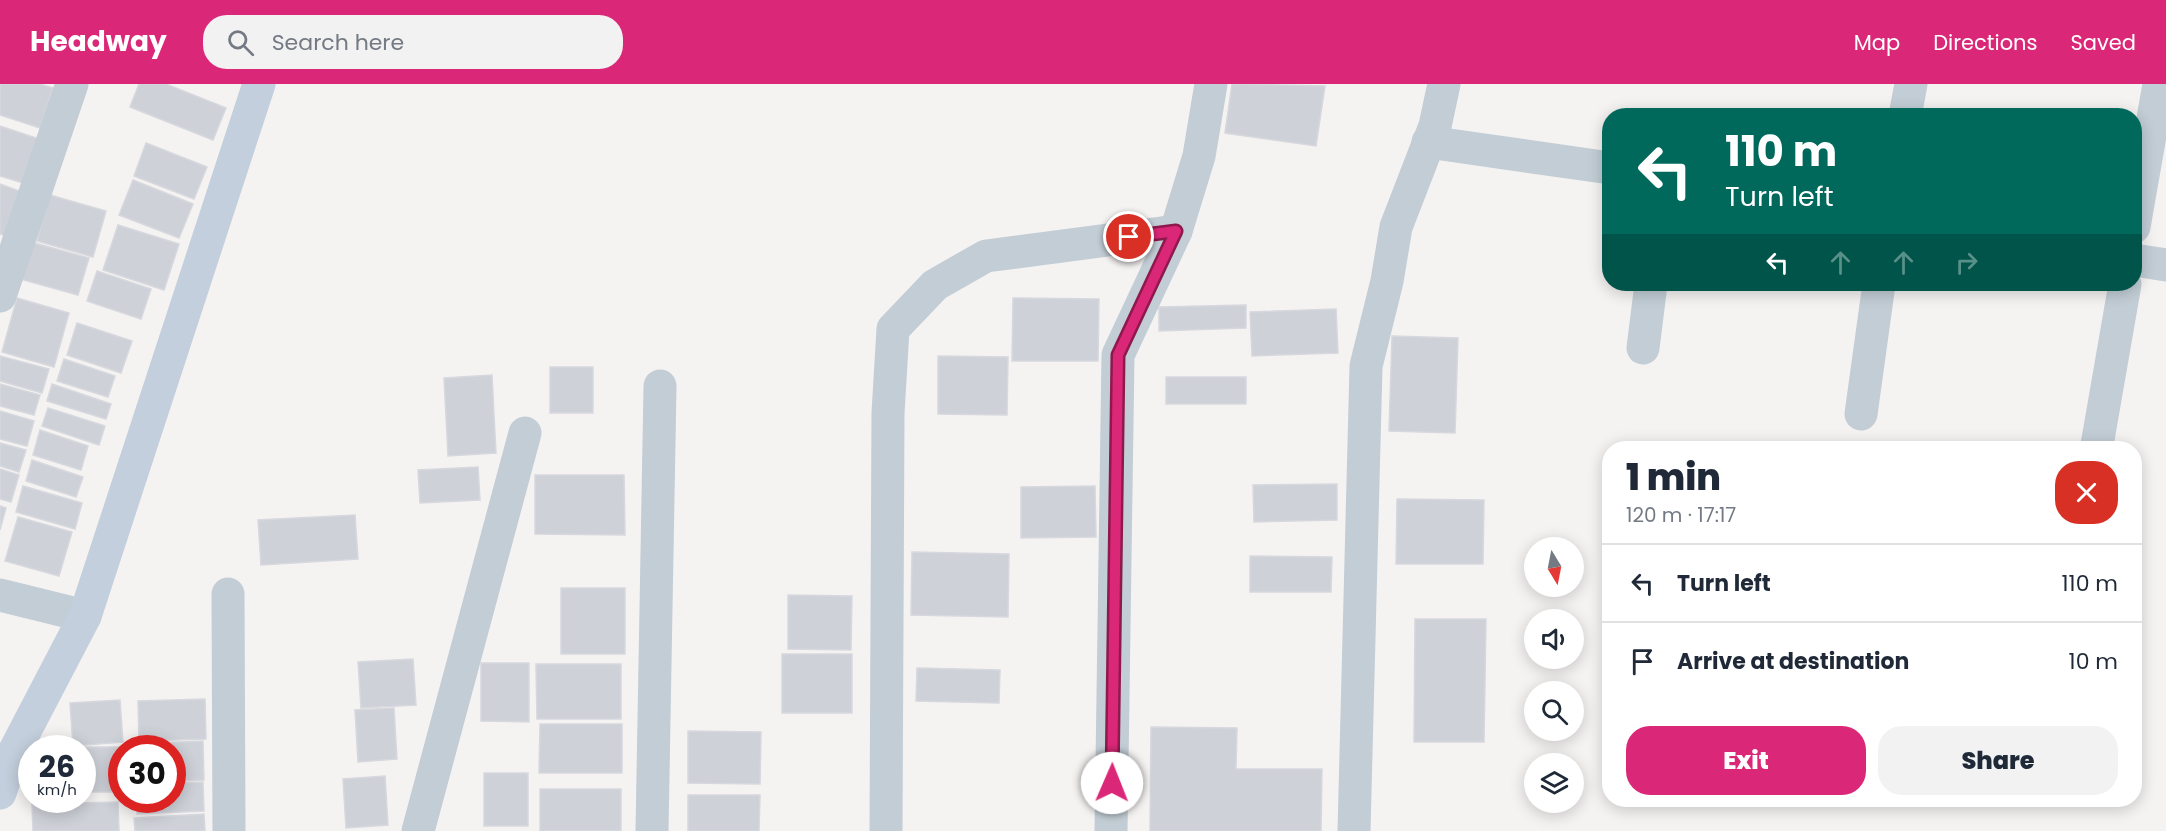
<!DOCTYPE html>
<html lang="en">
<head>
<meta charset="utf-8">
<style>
	body { margin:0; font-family:Poppins,sans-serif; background:#f2f2f3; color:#1f2937; height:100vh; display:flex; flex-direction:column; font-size:22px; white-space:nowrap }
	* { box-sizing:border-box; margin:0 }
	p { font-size:20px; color:#747a83 }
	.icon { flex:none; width:33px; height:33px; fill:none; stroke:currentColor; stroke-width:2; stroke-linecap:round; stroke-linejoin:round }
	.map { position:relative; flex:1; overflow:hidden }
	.sheet { position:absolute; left:1602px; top:357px; width:540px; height:366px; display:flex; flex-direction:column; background:#fff; border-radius:24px; box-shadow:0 3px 15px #0003 }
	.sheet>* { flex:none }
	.guide { position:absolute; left:1602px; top:24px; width:540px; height:183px; border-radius:24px; box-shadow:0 3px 15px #0003; background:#00695c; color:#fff; overflow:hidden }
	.needle { width:39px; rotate:170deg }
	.buttons { position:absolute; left:1524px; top:453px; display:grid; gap:12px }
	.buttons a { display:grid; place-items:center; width:60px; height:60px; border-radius:50%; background:#fff; box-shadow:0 3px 15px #0003; font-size:30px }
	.speed { position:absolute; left:18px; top:651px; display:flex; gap:12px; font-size:30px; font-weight:700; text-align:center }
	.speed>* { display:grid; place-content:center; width:78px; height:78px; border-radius:50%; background:#fff; box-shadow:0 3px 15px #0003; line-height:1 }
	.speed small { font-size:15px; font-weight:400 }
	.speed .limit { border:9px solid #d22; background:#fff; color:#111 }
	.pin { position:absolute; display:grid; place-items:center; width:51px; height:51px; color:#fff; margin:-26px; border:3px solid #fff; border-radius:50%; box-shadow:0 2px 6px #0007 }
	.me { position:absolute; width:66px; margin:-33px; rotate:1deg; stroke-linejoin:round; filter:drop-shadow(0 0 4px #0008) }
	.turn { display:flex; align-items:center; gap:21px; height:126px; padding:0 24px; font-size:27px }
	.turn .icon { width:78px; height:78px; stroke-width:2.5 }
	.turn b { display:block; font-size:42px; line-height:51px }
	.lanes { display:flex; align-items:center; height:57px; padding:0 24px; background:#0003; justify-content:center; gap:30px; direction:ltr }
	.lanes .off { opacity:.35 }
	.round { display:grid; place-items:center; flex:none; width:63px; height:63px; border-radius:24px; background:#f2f2f3 }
	.head { display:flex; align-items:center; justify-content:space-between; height:102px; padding:0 24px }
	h1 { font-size:36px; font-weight:800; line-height:45px }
	.cta { display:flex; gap:12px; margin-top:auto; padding:12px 24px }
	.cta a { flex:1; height:69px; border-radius:24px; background:#db2777; color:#fff; font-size:24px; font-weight:800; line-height:69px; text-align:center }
	.cta a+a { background:#f2f2f3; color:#1f2937 }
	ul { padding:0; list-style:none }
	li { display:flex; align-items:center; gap:18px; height:78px; padding:0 24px; border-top:2px solid #e0e1e3 }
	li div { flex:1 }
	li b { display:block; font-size:22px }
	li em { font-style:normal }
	header { display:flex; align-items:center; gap:36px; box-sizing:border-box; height:84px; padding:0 30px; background:#db2777; color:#fff }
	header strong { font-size:28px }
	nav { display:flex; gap:33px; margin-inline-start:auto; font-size:21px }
	.search { width:420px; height:54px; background:#f2f2f3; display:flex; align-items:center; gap:15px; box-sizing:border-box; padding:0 21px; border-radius:24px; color:#747a83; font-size:22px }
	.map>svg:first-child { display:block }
	.building { fill:#ced1d8; stroke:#d6d8de; stroke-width:1.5 }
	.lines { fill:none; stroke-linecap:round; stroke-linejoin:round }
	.minor { stroke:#c2cdd5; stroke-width:33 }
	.secondary { stroke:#c3cfdc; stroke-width:33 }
	.route-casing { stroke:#8e194d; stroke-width:15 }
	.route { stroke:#db2777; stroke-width:10 }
</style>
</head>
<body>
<header>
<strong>Headway</strong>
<div class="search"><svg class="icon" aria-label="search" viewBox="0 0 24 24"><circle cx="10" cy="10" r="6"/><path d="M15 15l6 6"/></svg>Search here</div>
<nav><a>Map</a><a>Directions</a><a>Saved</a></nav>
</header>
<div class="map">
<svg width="2166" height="747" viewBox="0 0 2166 747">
	<rect width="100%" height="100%" fill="#f5f2f2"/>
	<g class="building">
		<polygon points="0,0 40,0 53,4 40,44 0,31"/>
		<polygon points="139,0 166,0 226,24 213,56 130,23"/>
		<polygon points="1232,0 1325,2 1316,62 1225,49"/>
		<polygon points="0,42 39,55 23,99 0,92"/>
		<polygon points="146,59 207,83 194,115 134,92"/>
		<polygon points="133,96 193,120 179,154 119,131"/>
		<polygon points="0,100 19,107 5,152 0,150"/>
		<polygon points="50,111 106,127 93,173 37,157"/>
		<polygon points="118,141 179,160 164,206 103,186"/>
		<polygon points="31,158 89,174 78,211 20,195"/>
		<polygon points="97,187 151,205 141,235 87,217"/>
		<polygon points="17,214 69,229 54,283 2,268"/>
		<polygon points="1013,214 1099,215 1098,277 1012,277"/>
		<polygon points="1246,221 1246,244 1159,247 1159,223"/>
		<polygon points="1336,225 1338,269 1252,272 1250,228"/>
		<polygon points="77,239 132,257 121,289 67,271"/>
		<polygon points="1392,252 1458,254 1455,349 1389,347"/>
		<polygon points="0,272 49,285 42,309 0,297"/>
		<polygon points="938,272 1008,273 1007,331 938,330"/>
		<polygon points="64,275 115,292 108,313 57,297"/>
		<rect x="550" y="283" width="43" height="46"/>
		<polygon points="492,291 496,369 448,372 444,294"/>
		<rect x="1166" y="293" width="80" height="27"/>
		<polygon points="0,300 40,311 34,331 0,322"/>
		<polygon points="52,300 111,320 106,335 47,317"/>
		<polygon points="48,324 105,342 99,361 42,342"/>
		<polygon points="0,327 34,337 27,362 0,355"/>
		<polygon points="40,346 88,362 81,386 33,371"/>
		<polygon points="0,359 26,366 19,388 0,382"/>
		<polygon points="32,376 83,393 76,413 26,397"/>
		<polygon points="478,383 480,416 420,419 418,386"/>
		<polygon points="0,385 19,391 11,418 0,415"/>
		<polygon points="535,391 624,391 625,451 535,450"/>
		<polygon points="1337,400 1337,436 1254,438 1253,401"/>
		<polygon points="23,402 82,419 75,445 16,428"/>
		<polygon points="1095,402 1096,453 1021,454 1021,403"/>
		<polygon points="1397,415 1484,416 1483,480 1396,480"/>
		<polygon points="0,422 6,424 0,446"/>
		<polygon points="355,431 358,475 261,481 258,436"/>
		<polygon points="18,433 72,448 59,492 5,477"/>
		<polygon points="912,468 1009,470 1008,533 911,531"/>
		<polygon points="1250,472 1332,473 1331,508 1250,508"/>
		<rect x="561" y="504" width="64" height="66"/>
		<polygon points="788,511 852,512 851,566 788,565"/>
		<polygon points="1415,535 1486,535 1484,658 1414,658"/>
		<rect x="782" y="570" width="70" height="59"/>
		<polygon points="413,575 416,621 361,624 358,578"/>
		<polygon points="481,579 529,579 529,638 481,637"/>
		<polygon points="536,580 621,580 621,635 537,635"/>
		<polygon points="917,584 1000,586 999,619 916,617"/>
		<polygon points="205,615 206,655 139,657 138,617"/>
		<polygon points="120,616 123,658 73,662 70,619"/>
		<polygon points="394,624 397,675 358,678 355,626"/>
		<polygon points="540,640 622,640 622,689 539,689"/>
		<polygon points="1151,643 1237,644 1236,685 1322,685 1321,747 1150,747"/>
		<polygon points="688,647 761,648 760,700 688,699"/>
		<polygon points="203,657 204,696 172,697 172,664 132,664 131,660"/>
		<polygon points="54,663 125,663 122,664 122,708 82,708 82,664"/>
		<rect x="484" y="689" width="44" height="53"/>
		<polygon points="385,692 388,741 346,744 343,695"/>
		<polygon points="203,698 204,727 137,730 137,716 172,716 172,699"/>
		<rect x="540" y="705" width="81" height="42"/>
		<polygon points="688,711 760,711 759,747 688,747"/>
		<polygon points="118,718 119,747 33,747 32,720"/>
		<polygon points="204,730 205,747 135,747 134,734"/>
	</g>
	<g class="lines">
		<g class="minor">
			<polyline points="1905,32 1911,0"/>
			<polyline points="1428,58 1610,84"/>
			<polyline points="2134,143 2159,0"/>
			<polyline points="2134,176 2166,181"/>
			<polyline points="0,212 72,0"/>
			<polyline points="1643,264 1651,200"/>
			<polyline points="1861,330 1879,200"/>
			<polyline points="2097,361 2125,200"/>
			<polyline points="228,510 229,747"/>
			<polyline points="0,511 85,532"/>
			<polyline points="418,747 525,349"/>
			<polyline points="652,747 660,302"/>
			<polyline points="886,747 888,329 893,245 935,201 986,172 1176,147"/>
			<polyline points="1111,747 1118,271 1176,147 1199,72 1211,0"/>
			<polyline points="1354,747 1366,282 1387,197 1396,143 1435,42 1444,0"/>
		</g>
		<polyline class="secondary" points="0,709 14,668 85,532 259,0"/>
	</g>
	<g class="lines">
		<g class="route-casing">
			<polyline id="route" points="1112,699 1118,271 1176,147 1129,153"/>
		</g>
		<use href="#route" class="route"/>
	</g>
</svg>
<div class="buttons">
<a><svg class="needle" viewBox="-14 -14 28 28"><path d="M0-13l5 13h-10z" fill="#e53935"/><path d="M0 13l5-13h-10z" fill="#747a83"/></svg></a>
<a><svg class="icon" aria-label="sound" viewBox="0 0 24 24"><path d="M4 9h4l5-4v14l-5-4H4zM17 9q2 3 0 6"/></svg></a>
<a><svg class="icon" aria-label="search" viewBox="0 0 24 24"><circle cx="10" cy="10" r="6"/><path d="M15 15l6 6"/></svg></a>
<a><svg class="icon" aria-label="layers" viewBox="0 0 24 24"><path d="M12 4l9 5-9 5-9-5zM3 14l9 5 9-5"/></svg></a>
</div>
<div class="speed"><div>26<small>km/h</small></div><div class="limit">30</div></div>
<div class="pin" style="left:1129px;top:153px;background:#d93025"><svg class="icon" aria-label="arrive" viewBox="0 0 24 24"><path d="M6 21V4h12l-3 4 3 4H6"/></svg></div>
<svg class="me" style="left:1112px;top:699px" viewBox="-20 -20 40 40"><circle r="19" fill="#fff"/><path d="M0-13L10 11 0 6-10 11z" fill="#db2777"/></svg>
<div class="guide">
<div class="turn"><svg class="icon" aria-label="left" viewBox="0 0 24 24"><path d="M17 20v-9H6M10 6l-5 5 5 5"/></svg><div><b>110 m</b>Turn left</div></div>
<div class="lanes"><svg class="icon" aria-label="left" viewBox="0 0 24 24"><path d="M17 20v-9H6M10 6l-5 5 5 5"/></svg><svg class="icon off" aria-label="ahead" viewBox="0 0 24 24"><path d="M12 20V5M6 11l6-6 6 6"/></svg><svg class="icon off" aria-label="ahead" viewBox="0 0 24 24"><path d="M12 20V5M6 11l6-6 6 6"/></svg><svg class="icon off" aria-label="right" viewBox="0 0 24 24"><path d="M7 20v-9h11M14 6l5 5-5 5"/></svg></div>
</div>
<section class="sheet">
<div class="head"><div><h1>1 min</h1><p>120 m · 17:17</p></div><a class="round" style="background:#d93025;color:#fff"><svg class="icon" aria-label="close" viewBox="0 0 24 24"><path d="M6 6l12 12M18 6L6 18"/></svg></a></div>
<ul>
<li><svg class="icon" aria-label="left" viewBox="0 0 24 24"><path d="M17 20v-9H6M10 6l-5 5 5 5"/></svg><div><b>Turn left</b></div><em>110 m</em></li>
<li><svg class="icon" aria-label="arrive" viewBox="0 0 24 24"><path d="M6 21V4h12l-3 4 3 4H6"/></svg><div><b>Arrive at destination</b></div><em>10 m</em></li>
</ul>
<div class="cta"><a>Exit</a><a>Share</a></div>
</section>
</div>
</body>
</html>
